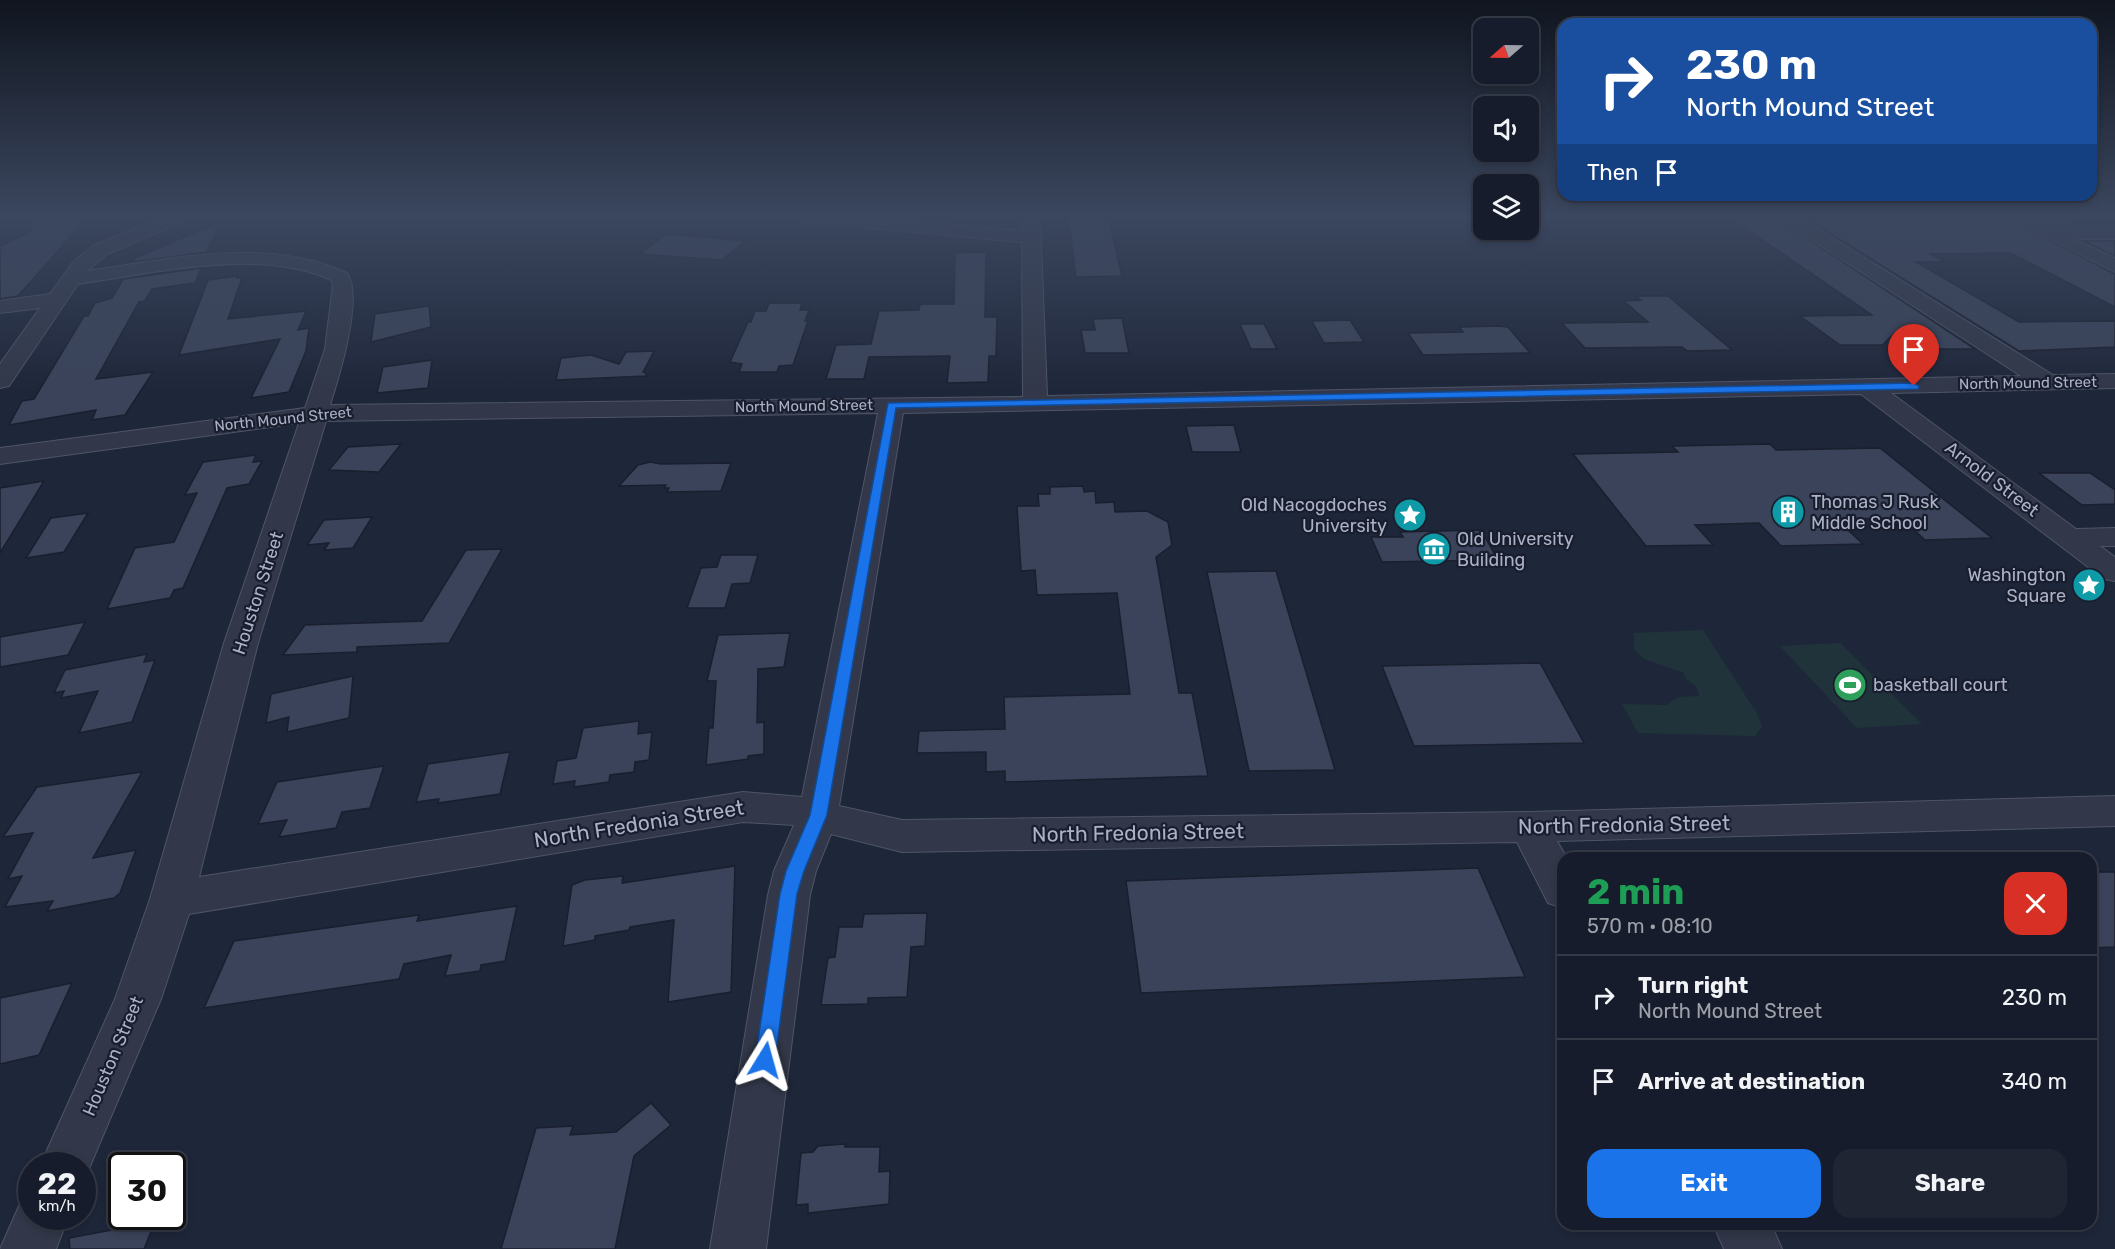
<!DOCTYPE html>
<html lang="en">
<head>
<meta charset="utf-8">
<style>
	body { margin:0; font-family:Rubik,sans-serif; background:#1f2533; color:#f1f3f6; height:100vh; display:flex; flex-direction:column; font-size:22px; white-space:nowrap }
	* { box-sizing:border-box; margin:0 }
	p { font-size:20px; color:#9ea1a9 }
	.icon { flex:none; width:33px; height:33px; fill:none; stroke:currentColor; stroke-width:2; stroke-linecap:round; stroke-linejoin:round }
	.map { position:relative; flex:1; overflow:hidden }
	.panel { position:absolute; left:1557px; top:852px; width:540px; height:378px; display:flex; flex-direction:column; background:#161c2b; border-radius:18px; box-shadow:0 3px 9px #0003,0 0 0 2px #353a47 }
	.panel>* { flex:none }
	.top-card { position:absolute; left:1557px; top:18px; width:540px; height:183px; border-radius:18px; box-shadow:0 3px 9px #0003,0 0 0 2px #353a47; background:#1a4fa0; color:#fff; overflow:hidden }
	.needle { width:39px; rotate:250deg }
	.controls { position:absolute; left:1473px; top:18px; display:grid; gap:12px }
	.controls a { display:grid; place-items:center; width:66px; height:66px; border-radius:12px; background:#161c2b; box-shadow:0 3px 9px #0003,0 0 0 2px #353a47; font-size:30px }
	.speed { position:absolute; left:18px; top:1152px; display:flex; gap:12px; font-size:30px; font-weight:700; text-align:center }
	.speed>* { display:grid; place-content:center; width:78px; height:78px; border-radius:50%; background:#161c2b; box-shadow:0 3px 9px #0003,0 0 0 2px #353a47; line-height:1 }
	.speed small { font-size:15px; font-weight:400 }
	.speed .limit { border:3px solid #111; border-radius:9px; background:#fff; color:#111 }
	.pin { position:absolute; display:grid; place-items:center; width:51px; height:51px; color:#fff; margin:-62px -26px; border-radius:50% 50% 50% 0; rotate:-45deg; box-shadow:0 0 6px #0007 }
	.pin .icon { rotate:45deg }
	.me { position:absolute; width:66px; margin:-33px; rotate:8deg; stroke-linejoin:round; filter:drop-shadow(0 0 4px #0008) }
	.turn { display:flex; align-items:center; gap:21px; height:126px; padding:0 30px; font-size:27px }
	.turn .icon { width:78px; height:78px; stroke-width:2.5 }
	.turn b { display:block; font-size:42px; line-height:51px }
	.then { display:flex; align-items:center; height:57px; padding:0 30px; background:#0003; gap:12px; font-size:22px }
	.round { display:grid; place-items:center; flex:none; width:63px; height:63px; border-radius:18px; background:#1f2533 }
	.summary { display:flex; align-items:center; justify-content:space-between; height:102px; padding:0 30px }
	h1 { font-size:36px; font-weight:700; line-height:45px; color:#1e9e55 }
	.primary-button { display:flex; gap:12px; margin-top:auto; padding:12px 30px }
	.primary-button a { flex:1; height:69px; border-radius:18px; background:#1a73e8; color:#fff; font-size:24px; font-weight:700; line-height:69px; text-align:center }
	.primary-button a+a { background:#1f2533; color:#f1f3f6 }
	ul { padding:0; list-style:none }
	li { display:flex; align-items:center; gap:18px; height:84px; padding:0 30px; border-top:2px solid #353a47 }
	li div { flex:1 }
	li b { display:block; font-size:22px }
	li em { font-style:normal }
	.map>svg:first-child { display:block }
	.green { fill:#20333a }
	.building { fill:#3a4359; stroke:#1a1f2f; stroke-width:1.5 }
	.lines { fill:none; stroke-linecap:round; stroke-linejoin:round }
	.minor-casing { stroke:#4f5567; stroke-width:2 }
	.minor { fill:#323849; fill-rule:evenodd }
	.route { fill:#1a73e8; stroke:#114b97; stroke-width:1.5 }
	.labels { text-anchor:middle; stroke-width:4.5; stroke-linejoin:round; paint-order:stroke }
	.far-street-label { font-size:15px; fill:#acb2c6; stroke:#181e2d }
	.street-label { font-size:18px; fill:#acb2c6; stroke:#181e2d }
	.poi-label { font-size:18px; fill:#acb2c6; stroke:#181e2d; text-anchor:start }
	.near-street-label { font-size:21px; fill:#acb2c6; stroke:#181e2d }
</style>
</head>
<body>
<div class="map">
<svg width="2115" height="1249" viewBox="0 0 2115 1249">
	<rect width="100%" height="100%" fill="#1e2639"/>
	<g class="green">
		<polygon points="1703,630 1758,715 1762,726 1755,736 1638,733 1622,704 1666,705 1679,697 1699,696 1697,687 1686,679 1684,673 1644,659 1634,649 1634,633"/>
		<polygon points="1840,643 1922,724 1857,728 1780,646"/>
	</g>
	<g class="building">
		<polygon points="31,217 88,217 18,296 0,299 0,246 30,232"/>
		<polygon points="1068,217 1108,217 1122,276 1076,277"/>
		<polygon points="1729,217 1775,217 1975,349 1921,349 1896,332 1882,345 1840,345 1800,316 1872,315"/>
		<polygon points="1804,217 2005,217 2115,274 2115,307 2011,253 1931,254 1945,262 1916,262 2019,322 2115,321 2115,347 2019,351"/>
		<polygon points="2036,217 2064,217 2080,225 2053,226"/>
		<polygon points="220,222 207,252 133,262 135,258"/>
		<polygon points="667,234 745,241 722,260 640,254"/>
		<polygon points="2084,241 2114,241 2115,256"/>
		<polygon points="986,252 985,317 997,317 996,356 989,356 988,382 947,383 950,356 869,357 864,379 826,379 836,345 871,344 879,311 919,310 920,304 954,304 955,253"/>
		<polygon points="201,268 195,283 152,289 145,301 139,302 96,379 153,372 125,415 92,420 96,410 9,425 22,401 34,399 84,316 88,316 95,303 112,298 123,279"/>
		<polygon points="238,276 237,278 242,278 228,319 306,311 298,330 309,328 306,351 289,392 251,398 280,339 179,355 208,280"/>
		<polygon points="1636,296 1668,296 1732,350 1687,351 1682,347 1585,348 1562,323 1648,322 1624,301 1641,300"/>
		<polygon points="769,303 802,303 800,310 809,310 805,321 808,321 793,365 779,366 777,372 739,372 742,364 730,362 748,322 751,322 755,311 766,311"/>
		<polygon points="429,306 431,327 371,342 375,314"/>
		<polygon points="1122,318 1129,353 1085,353 1081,330 1095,330 1093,319"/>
		<polygon points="1350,320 1364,342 1324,343 1312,321"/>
		<polygon points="1240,324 1264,324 1277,349 1251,349"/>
		<polygon points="1498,326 1508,327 1530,353 1423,355 1408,333 1463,332 1459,327"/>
		<polygon points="654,351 643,372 646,373 646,376 556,380 561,358 591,355 619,364 626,352"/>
		<polygon points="432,360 428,388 377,393 383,367"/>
		<polygon points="1234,425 1241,452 1192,452 1186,426"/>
		<polygon points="401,444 379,472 329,470 348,447"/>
		<polygon points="1770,444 1776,450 1880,448 1992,538 1925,540 1901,518 1836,519 1863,544 1781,546 1759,523 1695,525 1713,545 1646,546 1573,454 1678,452 1672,446"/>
		<polygon points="256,455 253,462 262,461 249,484 227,488 183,588 174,590 170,598 107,609 135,548 174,542 197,493 185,495 203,462"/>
		<polygon points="650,462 661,464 731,463 721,491 667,492 669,488 664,488 666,485 619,486 638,465"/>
		<polygon points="2039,473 2090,473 2115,490 2115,504 2082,505"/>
		<polygon points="44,481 0,553 0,488"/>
		<polygon points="1083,486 1084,492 1095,491 1096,503 1114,502 1115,512 1147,511 1168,522 1172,545 1156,557 1179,693 1192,693 1208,776 1005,782 1005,771 986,772 986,752 917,753 919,731 1005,729 1004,697 1130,694 1117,593 1037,595 1035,570 1021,571 1017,506 1039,506 1038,494 1050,494 1050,487"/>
		<polygon points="88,513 64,552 26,558 51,518"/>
		<polygon points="372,517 353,548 324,550 329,543 307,545 324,520"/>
		<polygon points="1481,530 1498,560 1382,562 1371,537 1403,537 1400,532"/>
		<polygon points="502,549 449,643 357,647 357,652 283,655 305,625 422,621 466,550"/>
		<polygon points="721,555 758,555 750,583 732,584 725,608 687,608 701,568 717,567"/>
		<polygon points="1276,571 1335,770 1249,771 1207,572"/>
		<polygon points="85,622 68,655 0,667 0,637"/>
		<polygon points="790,633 784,667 758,669 757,723 764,722 764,754 748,756 748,759 706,765 709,728 713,728 716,681 707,681 718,635"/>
		<polygon points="147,654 144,662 155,660 132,722 79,733 98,691 61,698 64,691 54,693 65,670"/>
		<polygon points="1540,663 1584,743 1414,746 1382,666"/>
		<polygon points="353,676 349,718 287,732 289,717 266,723 271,694"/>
		<polygon points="639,721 638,734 652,732 649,760 635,762 634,772 610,775 609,782 574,787 575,781 553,784 557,761 576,758 583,728"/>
		<polygon points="510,752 500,794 438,803 439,799 416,802 428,764"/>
		<polygon points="384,766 370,808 342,812 336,828 279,837 287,820 258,824 277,782"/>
		<polygon points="142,772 93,858 136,850 120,893 114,898 47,911 53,901 5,907 22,876 8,879 33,833 3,837 37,787"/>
		<polygon points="735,866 731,992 668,1002 674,920 630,927 629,930 595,936 595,940 563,946 572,885 585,880 623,876 622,883"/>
		<polygon points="1478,868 1525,977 1141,993 1126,881"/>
		<polygon points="2091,872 2115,872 2115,947 2091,948"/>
		<polygon points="517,906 505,961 481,965 480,971 445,976 451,955 404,964 399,979 204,1008 234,941 419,915 417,921"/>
		<polygon points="927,913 925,946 911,947 907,997 868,998 868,1004 821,1005 828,958 835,957 839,927 862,927 864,914"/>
		<polygon points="72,983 39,1055 0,1064 0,998"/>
		<polygon points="651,1103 671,1125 634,1156 615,1249 501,1249 536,1128 573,1126 570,1135 616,1132"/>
		<polygon points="845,1144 845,1147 880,1147 879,1172 890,1171 889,1204 808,1213 808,1204 796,1205 801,1153 813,1152 818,1146"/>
		<polygon points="155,1222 144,1249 70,1249 69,1238"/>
	</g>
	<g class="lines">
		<g class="minor-casing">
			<g id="minor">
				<path d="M 162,217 L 187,217 L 184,221 L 107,254 L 87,271 C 172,259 266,236 347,273 C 364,298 339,377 330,405 L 1023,397 L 1022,242 L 805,222 L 796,217 L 871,217 L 1022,231 L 1022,217 L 1040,217 L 1047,396 L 2021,376 L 1777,217 L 1799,217 L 2053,375 L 2115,374 L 2115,388 L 1891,393 L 2076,529 L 2115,528 L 2115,546 L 2100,546 L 2115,557 L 2115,581 L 2104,579 L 1861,394 L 903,413 L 839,806 L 902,820 L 1529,812 L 2115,796 L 2115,826 L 1557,841 L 1567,858 L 1563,858 L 1563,908 L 1548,903 L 1517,842 L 902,852 L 831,834 L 816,871 L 810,895 L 766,1249 L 710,1249 L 768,895 L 774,871 L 794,825 L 743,822 L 189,914 L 161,999 L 82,1185 L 82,1166 L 40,1166 L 115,999 L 150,899 L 224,643 L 299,423 L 0,464 L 0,448 L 305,408 L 325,349 L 333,285 L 331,280 C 259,247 155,273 78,284 L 9,386 L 0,388 L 0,364 L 40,308 L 0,313 L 0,301 L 50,294 L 74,261 L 93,246 ZM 878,413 L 802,797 L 743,792 L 199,877 L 258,643 L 326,421 Z"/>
				<polygon points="2007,217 2031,217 2052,228 2115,227 2115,239 2074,239 2115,258 2115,272"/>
				<polygon points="32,1193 32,1216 69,1216 56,1249 0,1249 23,1197"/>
				<polygon points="1713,1224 1771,1224 1782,1249 1724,1249"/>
			</g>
		</g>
		<use href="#minor" class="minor"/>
	</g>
	<linearGradient id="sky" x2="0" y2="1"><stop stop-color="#10151f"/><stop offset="0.55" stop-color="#3b475f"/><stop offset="1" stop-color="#3b475f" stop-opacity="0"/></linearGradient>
	<rect width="2115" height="392" fill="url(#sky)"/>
	<polygon class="route" points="1914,383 1919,386 1918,389 896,408 827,815 804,871 797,894 775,1060 772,1066 765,1069 758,1066 755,1060 780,894 786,871 810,815 888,403"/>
	<defs>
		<g id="building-disc" transform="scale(1.725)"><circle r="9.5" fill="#0f9aa8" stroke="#181e2d"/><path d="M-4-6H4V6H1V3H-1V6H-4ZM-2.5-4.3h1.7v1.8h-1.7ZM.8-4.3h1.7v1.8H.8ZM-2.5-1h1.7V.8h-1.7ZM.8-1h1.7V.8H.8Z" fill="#fff"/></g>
		<g id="sight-disc" transform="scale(1.725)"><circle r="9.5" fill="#0f9aa8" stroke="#181e2d"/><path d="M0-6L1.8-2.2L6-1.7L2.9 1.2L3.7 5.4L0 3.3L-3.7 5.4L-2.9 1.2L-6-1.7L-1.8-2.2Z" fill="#fff"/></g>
		<g id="museum-disc" transform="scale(1.725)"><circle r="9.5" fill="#0f9aa8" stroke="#181e2d"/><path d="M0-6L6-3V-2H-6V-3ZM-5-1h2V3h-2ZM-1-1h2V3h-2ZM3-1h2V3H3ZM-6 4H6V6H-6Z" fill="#fff"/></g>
		<g id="stadium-disc" transform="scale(1.725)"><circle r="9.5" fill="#2e9e5b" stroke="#181e2d"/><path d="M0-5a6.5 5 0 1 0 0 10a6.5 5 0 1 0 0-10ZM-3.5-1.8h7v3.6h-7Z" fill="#fff"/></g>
	</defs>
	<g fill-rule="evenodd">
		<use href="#building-disc" x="1788" y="512"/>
		<use href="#sight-disc" x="1410" y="515"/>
		<use href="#museum-disc" x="1434" y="549"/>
		<use href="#sight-disc" x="2089" y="585"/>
		<use href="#stadium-disc" x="1850" y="685"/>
	</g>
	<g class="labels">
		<g class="far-street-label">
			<text transform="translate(2028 383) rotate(-1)" y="5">North Mound Street</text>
			<text transform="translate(804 406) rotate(-1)" y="5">North Mound Street</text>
			<text transform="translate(283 419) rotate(-6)" y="5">North Mound Street</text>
		</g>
		<g class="street-label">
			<text transform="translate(1992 479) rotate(37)" y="6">Arnold Street</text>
			<text transform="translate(258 593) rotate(-72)" y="6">Houston Street</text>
			<text transform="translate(113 1056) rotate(-67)" y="6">Houston Street</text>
		</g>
		<g class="poi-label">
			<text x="1811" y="508">Thomas J Rusk<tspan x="1811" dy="21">Middle School</tspan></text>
			<text x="1387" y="511" text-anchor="end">Old Nacogdoches<tspan x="1387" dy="21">University</tspan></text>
			<text x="1457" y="545">Old University<tspan x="1457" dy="21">Building</tspan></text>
			<text x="2066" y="581" text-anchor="end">Washington<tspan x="2066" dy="21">Square</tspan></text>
			<text x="1873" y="691">basketball court</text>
		</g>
		<g class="near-street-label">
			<text transform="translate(639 824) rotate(-9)" y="7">North Fredonia Street</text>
			<text transform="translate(1624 825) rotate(-1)" y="7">North Fredonia Street</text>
			<text transform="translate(1138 833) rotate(-1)" y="7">North Fredonia Street</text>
		</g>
	</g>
</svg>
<div class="controls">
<a><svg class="needle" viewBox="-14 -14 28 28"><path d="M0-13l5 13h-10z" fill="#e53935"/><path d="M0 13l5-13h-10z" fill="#9ea1a9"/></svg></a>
<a><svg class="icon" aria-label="sound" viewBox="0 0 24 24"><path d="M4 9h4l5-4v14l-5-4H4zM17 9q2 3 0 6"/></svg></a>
<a><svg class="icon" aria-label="layers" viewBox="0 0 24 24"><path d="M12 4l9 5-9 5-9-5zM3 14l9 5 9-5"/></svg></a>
</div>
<div class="speed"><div>22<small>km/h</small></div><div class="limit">30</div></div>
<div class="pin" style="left:1914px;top:386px;background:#d93025"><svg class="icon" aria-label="arrive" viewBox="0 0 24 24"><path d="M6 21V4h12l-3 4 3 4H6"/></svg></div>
<svg class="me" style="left:765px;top:1060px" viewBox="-20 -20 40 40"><path d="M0-17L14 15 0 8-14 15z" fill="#1a73e8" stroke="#fff" stroke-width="4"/></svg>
<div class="top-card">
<div class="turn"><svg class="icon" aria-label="right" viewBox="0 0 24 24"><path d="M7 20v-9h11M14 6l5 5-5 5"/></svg><div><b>230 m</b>North Mound Street</div></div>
<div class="then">Then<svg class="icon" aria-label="arrive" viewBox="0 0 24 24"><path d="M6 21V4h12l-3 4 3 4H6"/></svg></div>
</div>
<section class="panel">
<div class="summary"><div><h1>2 min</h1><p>570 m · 08:10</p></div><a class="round" style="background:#d93025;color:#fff"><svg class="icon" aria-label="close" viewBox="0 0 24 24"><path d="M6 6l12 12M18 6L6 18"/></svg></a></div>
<ul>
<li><svg class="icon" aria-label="right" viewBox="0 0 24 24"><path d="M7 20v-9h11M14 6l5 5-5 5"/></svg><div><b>Turn right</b><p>North Mound Street</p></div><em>230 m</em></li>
<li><svg class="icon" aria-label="arrive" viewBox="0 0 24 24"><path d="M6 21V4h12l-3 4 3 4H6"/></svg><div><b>Arrive at destination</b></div><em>340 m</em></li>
</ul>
<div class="primary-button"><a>Exit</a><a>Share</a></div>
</section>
</div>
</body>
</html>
